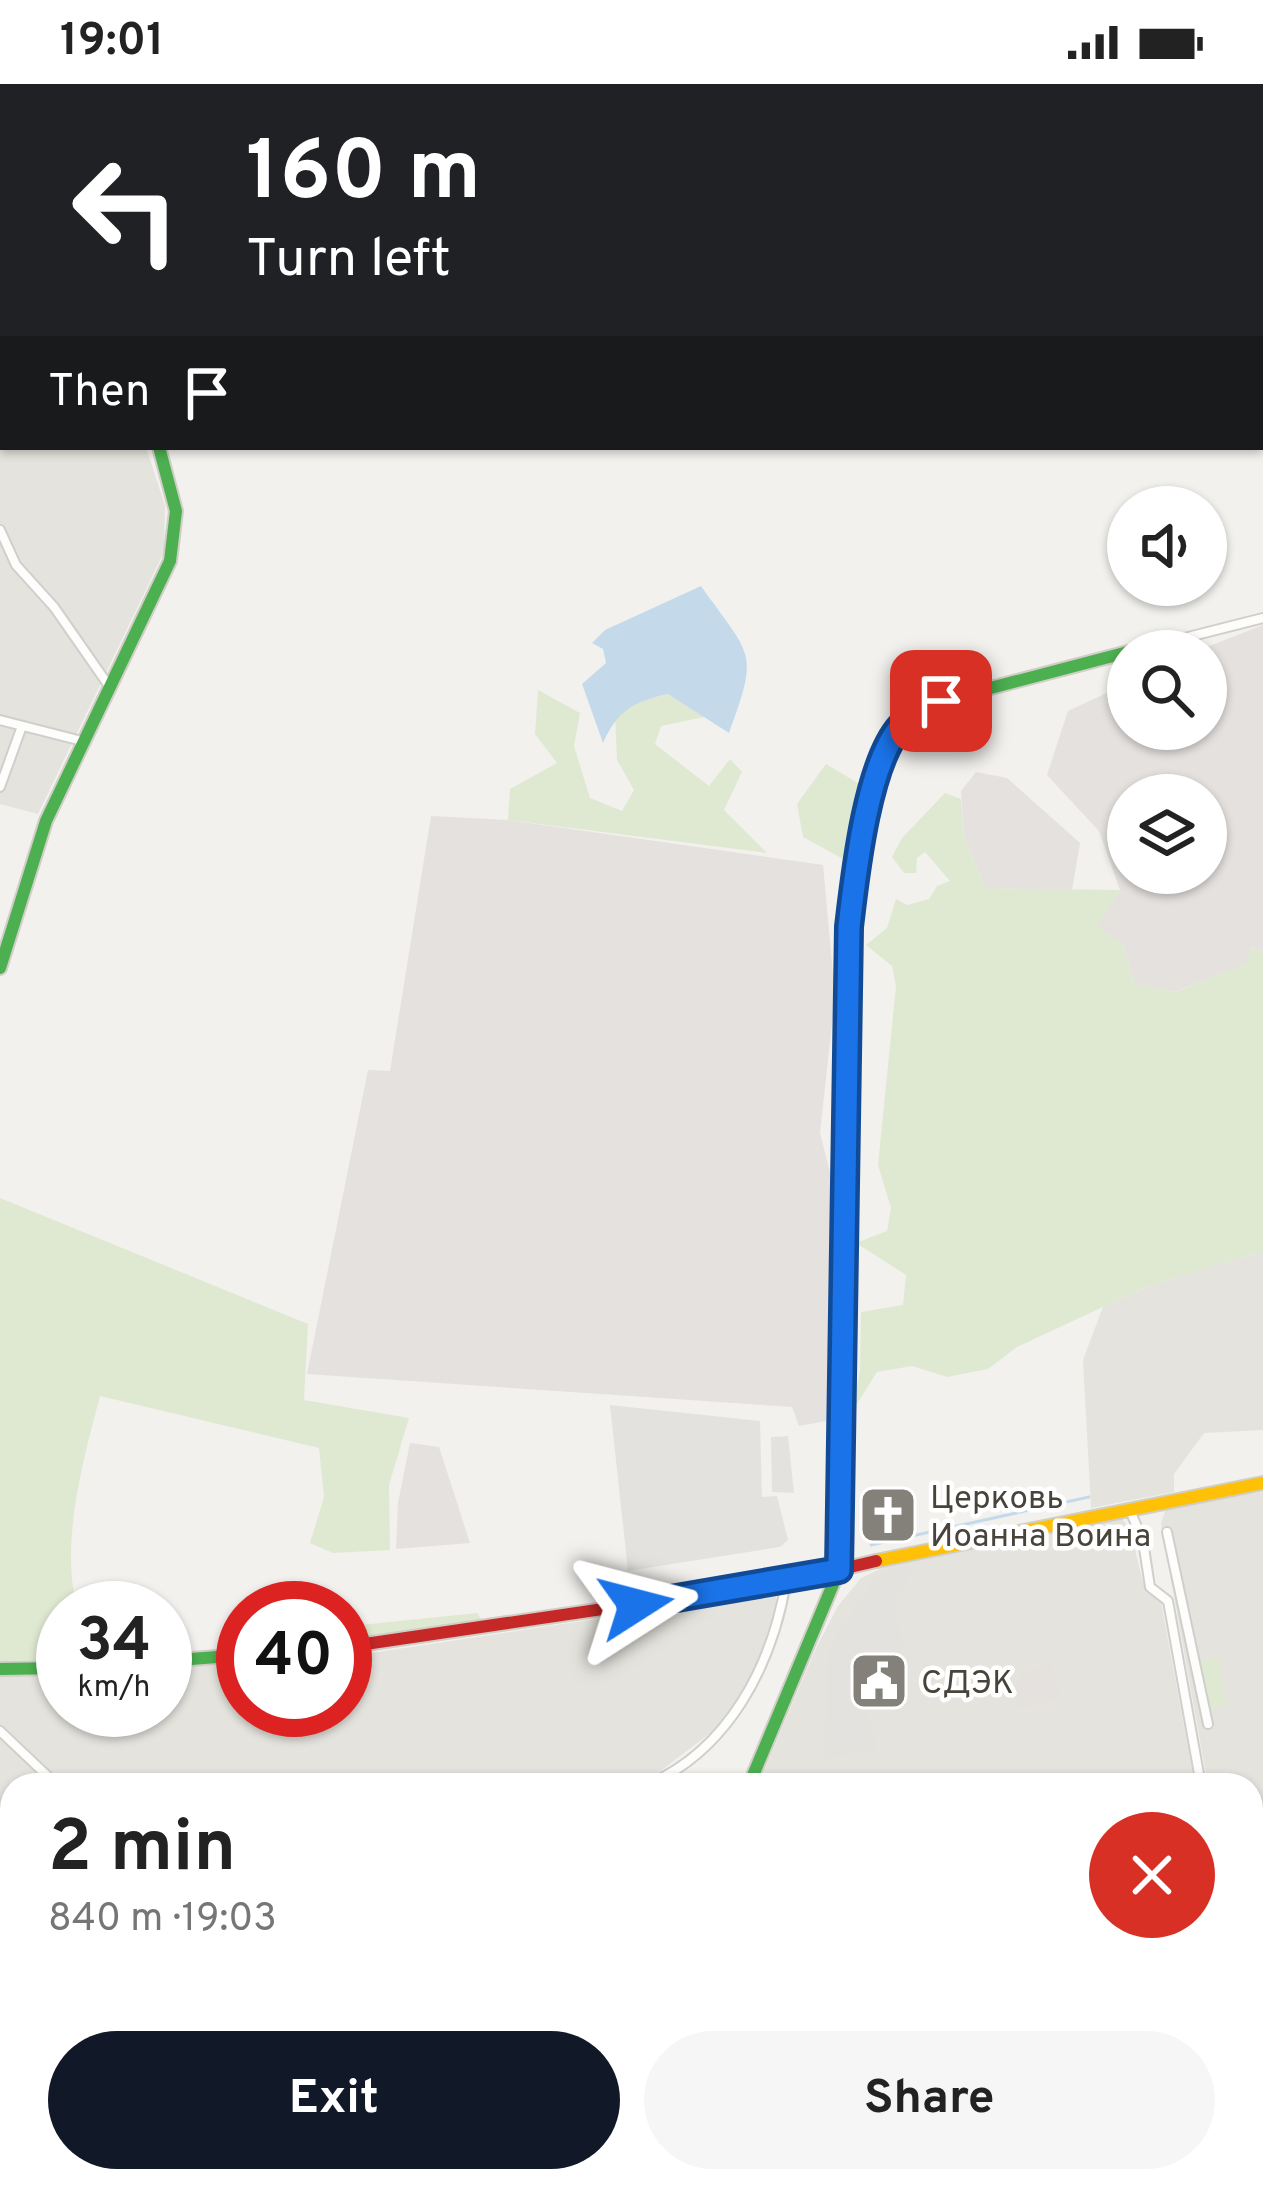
<!DOCTYPE html>
<html lang="en">
<head>
<meta charset="utf-8">
<style>
	body { margin:0; font-family:Overpass,sans-serif; background:#f6f6f6; color:#222; height:100vh; display:flex; flex-direction:column; font-size:45px; white-space:nowrap }
	* { box-sizing:border-box; margin:0 }
	p { font-size:39px; color:#767676 }
	.icon { flex:none; width:66px; height:66px; fill:none; stroke:currentColor; stroke-width:2; stroke-linecap:round; stroke-linejoin:round }
	.map { position:relative; flex:1; overflow:hidden }
	.panel { position:absolute; left:0px; top:1689px; width:1263px; height:420px; display:flex; flex-direction:column; background:#fff; border-radius:36px 36px 0 0; box-shadow:0 3px 9px #0004 }
	.panel>* { flex:none }
	.top-card { position:absolute; left:0px; top:0px; width:1263px; height:366px; box-shadow:0 3px 9px #0004; background:#202124; color:#fff; overflow:hidden }
	.fabs { position:absolute; left:1107px; top:402px; display:grid; gap:24px }
	.fabs a { display:grid; place-items:center; width:120px; height:120px; border-radius:50%; background:#fff; box-shadow:0 3px 9px #0004; font-size:60px }
	.speed { position:absolute; left:36px; top:1497px; display:flex; gap:24px; font-size:60px; font-weight:700; text-align:center }
	.speed>* { display:grid; place-content:center; width:156px; height:156px; border-radius:50%; background:#fff; box-shadow:0 3px 9px #0004; line-height:1 }
	.speed small { font-size:30px; font-weight:400 }
	.speed .limit { border:18px solid #d22; background:#fff; color:#111 }
	.pin { position:absolute; display:grid; place-items:center; width:102px; height:102px; color:#fff; margin:-51px; border-radius:24px; box-shadow:0 6px 18px #0006 }
	.me { position:absolute; width:132px; margin:-66px; rotate:81deg; stroke-linejoin:round; filter:drop-shadow(0 0 9px #0008) }
	.turn { display:flex; align-items:center; gap:42px; height:252px; padding:0 48px; font-size:54px }
	.turn .icon { width:156px; height:156px; stroke-width:2.5 }
	.turn b { display:block; font-size:84px; line-height:102px }
	.then { display:flex; align-items:center; height:114px; padding:0 48px; background:#0003; gap:24px; font-size:45px }
	.round { display:grid; place-items:center; flex:none; width:126px; height:126px; border-radius:63px; background:#f6f6f6 }
	.headline { display:flex; align-items:center; justify-content:space-between; height:204px; padding:0 48px }
	h1 { font-size:72px; font-weight:700; line-height:90px }
	.action { display:flex; gap:24px; margin-top:auto; padding:24px 48px }
	.action a { flex:1; height:138px; border-radius:72px; background:#111827; color:#fff; font-size:48px; font-weight:700; line-height:138px; text-align:center }
	.action a+a { background:#f6f6f6; color:#222 }
	.status { display:flex; justify-content:space-between; align-items:center; height:84px; padding:0 60px; background:#fff; direction:ltr }
	.status svg { height:33px; fill:currentColor }
	.map>svg:first-child { display:block }
	.residential { fill:#e5e3dd }
	.industrial { fill:#e4e1de; fill-rule:evenodd }
	.green { fill:#dfe9d1 }
	.parking { fill:#e4e2df }
	.water { fill:#c4daea }
	.lines { fill:none; stroke-linecap:round; stroke-linejoin:round }
	.stream { stroke:#c4daea; stroke-width:3 }
	.street-casing { stroke:#d0cfcc; stroke-width:12 }
	.fast-casing { stroke:#d0cec6; stroke-width:16 }
	.slow-casing { stroke:#d0cec6; stroke-width:16 }
	.jam-casing { stroke:#d0cec6; stroke-width:16 }
	.street { stroke:#fdfdfc; stroke-width:8 }
	.fast { stroke:#4caf50; stroke-width:12 }
	.slow { stroke:#ffc107; stroke-width:12 }
	.jam { stroke:#c62828; stroke-width:12 }
	.rail { stroke:#dadada; stroke-width:3; stroke-dasharray:15 15; stroke-linecap:butt }
	.route-casing { stroke:#114b97; stroke-width:30 }
	.route { stroke:#1a73e8; stroke-width:21 }
	.labels { text-anchor:middle; stroke-width:9; stroke-linejoin:round; paint-order:stroke }
	.poi-label { font-size:33px; fill:#48433b; stroke:#fff; text-anchor:start }
</style>
</head>
<body>
<div class="status"><b>19:01</b><svg viewBox="0 0 49 12"><path d="M0 12V9h3v3zM5 12V6h3v6zM10 12V3h3v9zM15 12V0h3v12zM26 1h20v11H26zM47 4h2v5h-2z"/></svg></div>
<div class="map">
<svg width="1263" height="2109" viewBox="0 0 1263 2109">
	<rect width="100%" height="100%" fill="#f2f1ee"/>
	<g class="residential">
		<polygon points="0,0 152,0 152,3 3,3 3,152"/>
		<polygon points="0,166 3,363 146,363 165,422 164,468 38,730 0,720"/>
		<polygon points="1263,1167 1263,1346 1204,1349 1174,1390 1174,1408 1091,1424 1083,1276 1103,1223 1148,1202"/>
		<polygon points="1263,1408 1263,1886 1251,1866 1251,1701 1208,1701 1161,1440 1166,1424"/>
		<polygon points="1121,1434 1130,1444 1142,1495 1161,1518 1195,1701 758,1701 816,1564 838,1522 861,1494 903,1474"/>
		<polygon points="775,1508 779,1529 760,1586 726,1637 642,1701 12,1701 12,1779 0,1782 0,1592 63,1591 63,1626 165,1626 165,1585 243,1579 243,1626 345,1626 345,1573"/>
		<polygon points="783,2097 925,2097 929,2109 778,2109"/>
		<polygon points="1059,2097 1245,2097 1249,2109 1025,2109"/>
	</g>
	<g class="industrial">
		<path d="M 1263,541 L 1263,868 L 1251,863 L 1249,879 L 1174,908 L 1135,900 L 1122,859 L 1096,843 L 1120,806 L 1099,747 L 1047,691 L 1068,627 L 1128,599 L 1128,645 L 1206,645 L 1206,567 L 1197,567 ZM 1128,711 L 1206,711 L 1206,789 L 1128,789 Z"/>
		<polygon points="976,688 1007,694 1080,759 1072,806 985,804 964,753 961,707"/>
		<polygon points="431,732 508,736 823,781 835,912 820,1049 837,1116 826,1337 799,1342 792,1323 307,1290 368,986 390,987"/>
		<polygon points="410,1359 439,1363 470,1459 396,1465 398,1419"/>
		<polygon points="1051,1579 1060,1615 1018,1624 1013,1607 1022,1590"/>
	</g>
	<g class="green">
		<polygon points="538,606 580,629 574,662 590,714 622,727 634,706 617,676 615,632 636,618 668,610 709,632 661,642 655,660 709,702 730,675 742,688 724,726 767,769 508,736 510,705 557,679 535,650"/>
		<polygon points="826,680 861,701 845,776 803,753 797,720"/>
		<polygon points="945,709 961,715 964,753 985,804 1120,806 1097,843 1122,859 1135,900 1175,908 1248,879 1250,863 1263,868 1263,1167 1148,1202 1017,1263 988,1285 947,1293 912,1282 877,1288 851,1329 860,1287 861,1228 903,1221 906,1191 856,1159 887,1147 891,1124 878,1081 896,902 892,882 866,861 887,844 896,815 907,821 929,815 937,802 950,797 925,768 917,774 916,789 904,789 892,773 902,754"/>
		<path d="M 0,1114 L 308,1240 L 304,1316 L 409,1334 L 389,1401 L 390,1466 L 333,1469 L 310,1459 L 324,1413 L 319,1364 L 100,1312 C 83,1377 60,1458 77,1524 L 63,1524 L 63,1575 L 0,1577 Z"/>
		<polygon points="477,1529 481,1535 473,1540 365,1557 357,1549 360,1541"/>
		<polygon points="1219,1575 1226,1621 1209,1626 1198,1578"/>
		<path d="M 1258,1902 L 1263,1914 L 1263,2071 C 1238,2025 1250,1953 1258,1902 Z"/>
		<polygon points="664,2097 783,2097 778,2109 662,2109"/>
	</g>
	<g class="parking">
		<polygon points="610,1321 760,1337 762,1413 777,1412 788,1456 780,1463 628,1487"/>
		<polygon points="788,1352 794,1409 772,1408 771,1353"/>
		<polygon points="909,1479 912,1487 893,1516 904,1564 879,1581 862,1610 877,1665 825,1675 828,1567 878,1491"/>
	</g>
	<g class="water">
		<path d="M 701,502 C 751,573 760,566 729,649 L 668,610 C 633,618 618,626 603,659 L 582,600 L 606,579 L 603,565 L 592,559 L 605,546 Z"/>
		<polygon points="12,1795 12,1891 2,1892 0,1798"/>
	</g>
	<g class="lines">
		<polyline class="stream" points="871,1461 1089,1413"/>
		<g class="street-casing">
			<g id="street">
				<polyline points="0,446 16,481 54,523 109,602"/>
				<polyline points="1133,567 1263,534"/>
				<polyline points="0,636 82,657"/>
				<polyline points="0,703 22,642"/>
				<polyline points="1129,1424 1143,1457 1150,1503 1168,1517 1201,1701"/>
				<polyline points="1167,1448 1208,1640"/>
				<polyline points="0,1647 57,1701"/>
				<path d="M 647,1701 C 729,1666 772,1581 786,1498"/>
				<polyline points="0,1786 12,1783"/>
				<polyline points="1251,1886 1263,1898"/>
				<polyline points="931,2097 936,2109"/>
				<polyline points="540,2109 543,2097"/>
				<polyline points="657,2109 659,2097"/>
			</g>
		</g>
		<g class="fast-casing">
			<g id="fast">
				<polyline points="0,159 3,160"/>
				<polyline points="0,884 46,737 170,477 176,427 159,363"/>
				<polyline points="165,1577 243,1571"/>
				<polyline points="0,1585 63,1584"/>
				<polyline points="749,1701 839,1486 849,843 869,718 897,645 941,617 1128,568"/>
				<polyline points="588,2109 593,2097"/>
			</g>
		</g>
		<g class="slow-casing">
			<polyline id="slow" points="876,1477 1263,1399"/>
		</g>
		<g class="jam-casing">
			<polyline id="jam" points="345,1563 786,1498 876,1477"/>
		</g>
		<use href="#street" class="street"/>
		<use href="#fast" class="fast"/>
		<use href="#slow" class="slow"/>
		<use href="#jam" class="jam"/>
		<g class="rail">
			<polyline points="1192,0 1194,3"/>
			<polyline points="1260,107 1263,112"/>
		</g>
	</g>
	<g class="lines">
		<g class="route-casing">
			<path id="route" d="M 636,1521 L 839,1486 L 849,843 C 855,792 867,679 901,642 C 911,630 927,624 941,617"/>
		</g>
		<use href="#route" class="route"/>
	</g>
	<defs>
		<g id="church-square" transform="scale(3)"><rect x="-9" y="-9" width="18" height="18" rx="4" fill="#84807a" stroke="#fff"/><path d="M-1.2-6h2.4v3.5h3.3v2.4h-3.3V6h-2.4V-.1h-3.3v-2.4h3.3Z" fill="#fff"/></g>
		<g id="civic-square" transform="scale(3)"><rect x="-9" y="-9" width="18" height="18" rx="4" fill="#84807a" stroke="#fff"/><path d="M-.6-6.5H3V-4.5H.6V-3L4-1V1h2V6H-6V1h2V-1L-.6-3ZM-1.2 2.5V6h2.4V2.5Z" fill="#fff"/></g>
	</defs>
	<g fill-rule="evenodd">
		<use href="#church-square" x="888" y="1431"/>
		<use href="#civic-square" x="879" y="1597"/>
	</g>
	<g class="labels">
		<g class="poi-label">
			<text x="930" y="1424">Церковь<tspan x="930" dy="38">Иоанна Воина</tspan></text>
			<text x="921" y="1609">СДЭК</text>
		</g>
	</g>
</svg>
<div class="fabs">
<a><svg class="icon" aria-label="sound" viewBox="0 0 24 24"><path d="M4 9h4l5-4v14l-5-4H4zM17 9q2 3 0 6"/></svg></a>
<a><svg class="icon" aria-label="search" viewBox="0 0 24 24"><circle cx="10" cy="10" r="6"/><path d="M15 15l6 6"/></svg></a>
<a><svg class="icon" aria-label="layers" viewBox="0 0 24 24"><path d="M12 4l9 5-9 5-9-5zM3 14l9 5 9-5"/></svg></a>
</div>
<div class="speed"><div>34<small>km/h</small></div><div class="limit">40</div></div>
<div class="pin" style="left:941px;top:617px;background:#d93025"><svg class="icon" aria-label="arrive" viewBox="0 0 24 24"><path d="M6 21V4h12l-3 4 3 4H6"/></svg></div>
<svg class="me" style="left:636px;top:1521px" viewBox="-20 -20 40 40"><path d="M0-17L14 15 0 8-14 15z" fill="#1a73e8" stroke="#fff" stroke-width="4"/></svg>
<div class="top-card">
<div class="turn"><svg class="icon" aria-label="left" viewBox="0 0 24 24"><path d="M17 20v-9H6M10 6l-5 5 5 5"/></svg><div><b>160 m</b>Turn left</div></div>
<div class="then">Then<svg class="icon" aria-label="arrive" viewBox="0 0 24 24"><path d="M6 21V4h12l-3 4 3 4H6"/></svg></div>
</div>
<section class="panel">
<div class="headline"><div><h1>2 min</h1><p>840 m · 19:03</p></div><a class="round" style="background:#d93025;color:#fff"><svg class="icon" aria-label="close" viewBox="0 0 24 24"><path d="M6 6l12 12M18 6L6 18"/></svg></a></div>
<div class="action"><a>Exit</a><a>Share</a></div>
</section>
</div>
</body>
</html>
